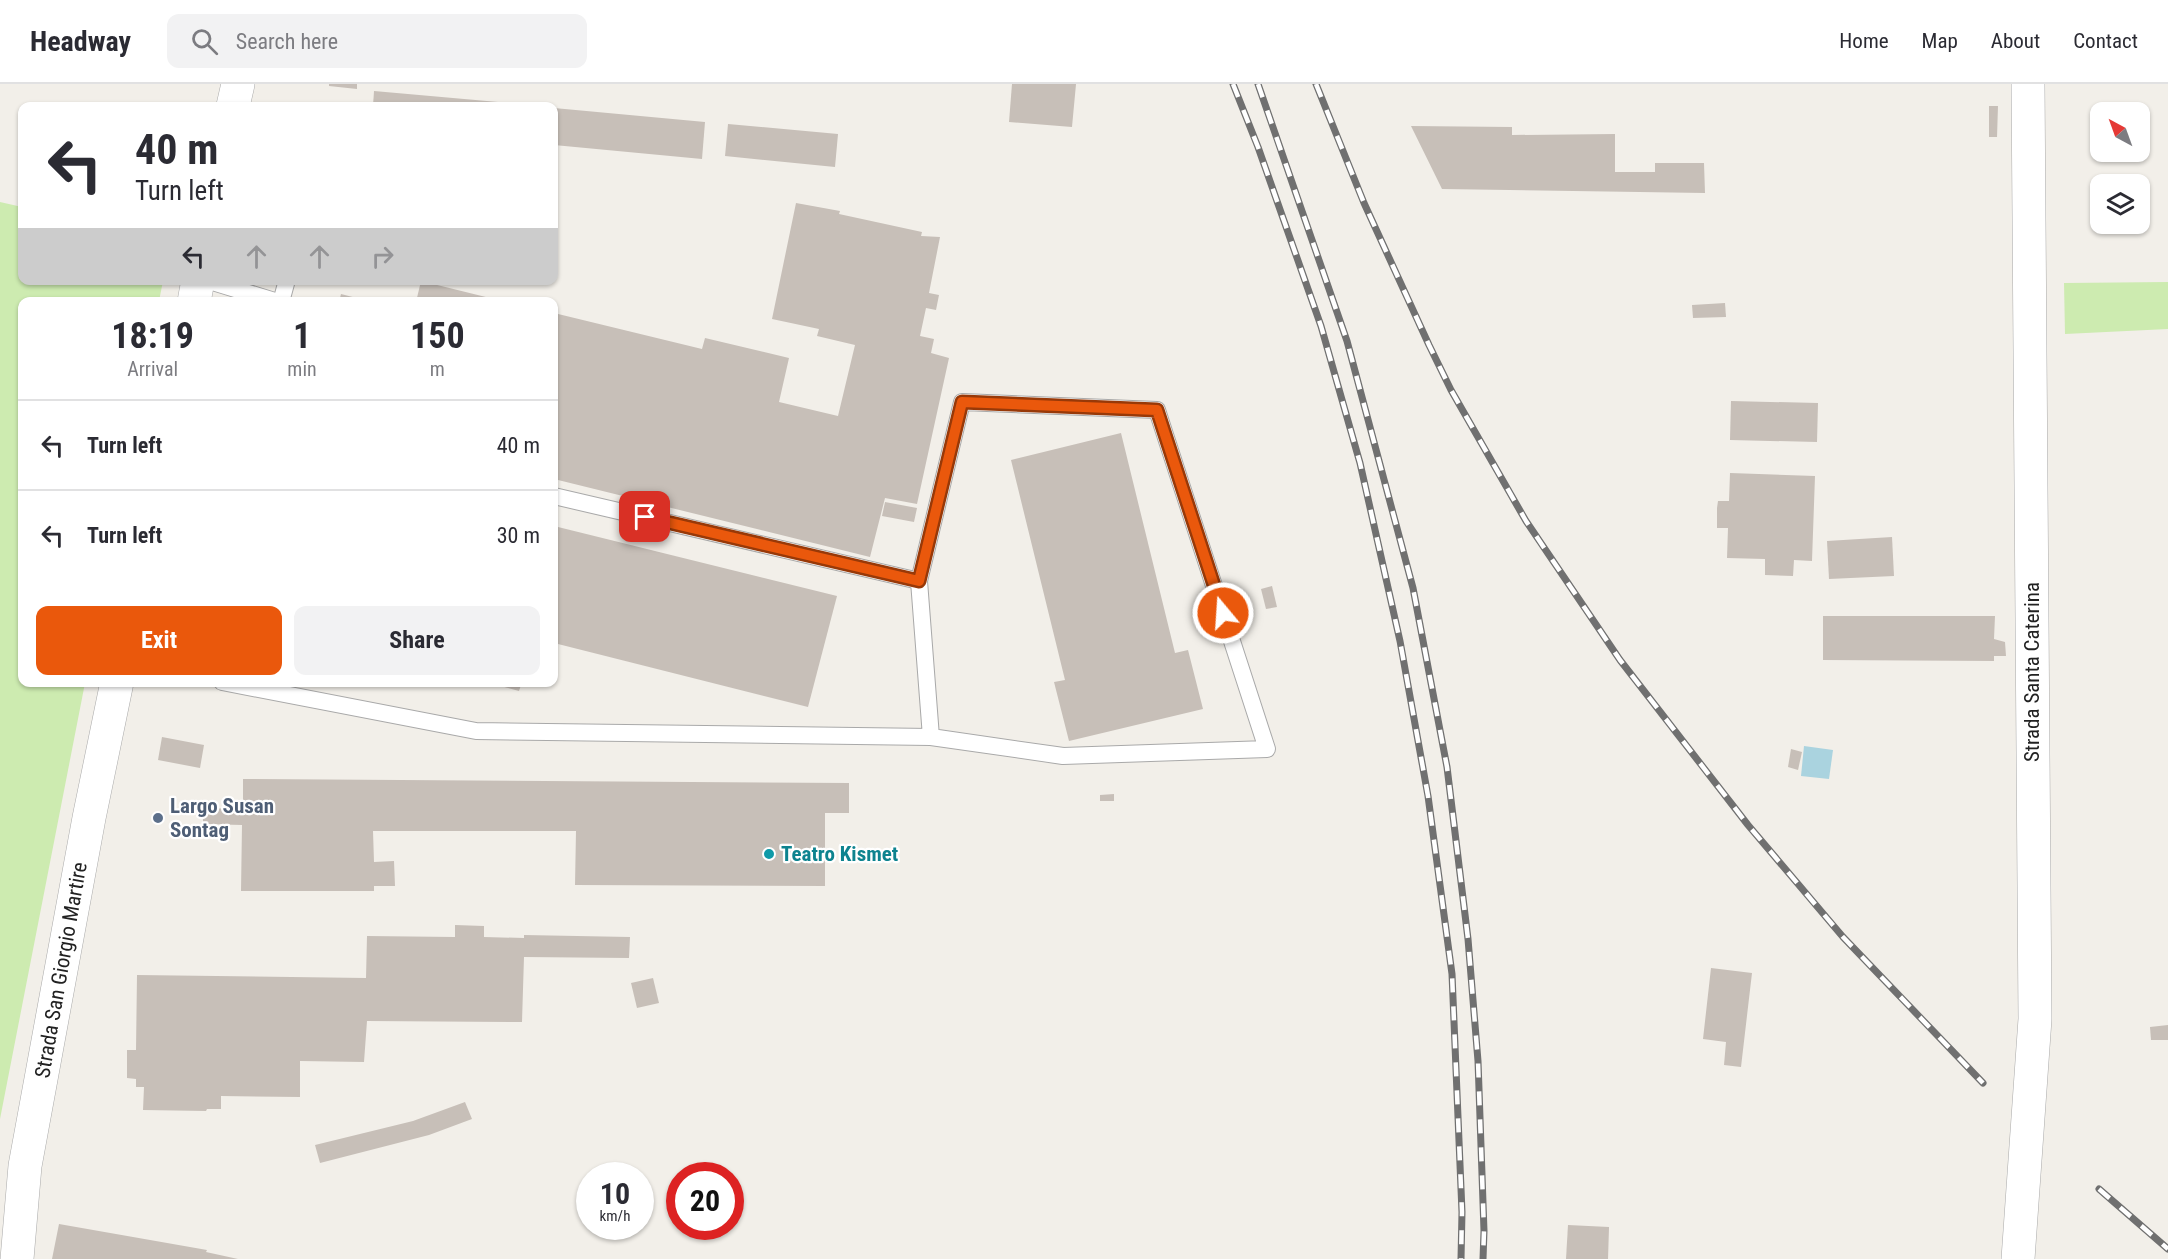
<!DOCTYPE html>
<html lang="en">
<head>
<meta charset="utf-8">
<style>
	body { margin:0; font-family:"Roboto Condensed",sans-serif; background:#f2f2f3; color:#2b2b33; height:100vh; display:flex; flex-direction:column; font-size:22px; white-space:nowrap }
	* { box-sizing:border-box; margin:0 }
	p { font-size:20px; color:#7c7c81 }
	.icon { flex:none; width:33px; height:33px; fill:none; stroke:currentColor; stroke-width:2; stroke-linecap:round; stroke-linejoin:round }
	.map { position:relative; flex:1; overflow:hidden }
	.details { position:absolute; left:18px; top:213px; width:540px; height:390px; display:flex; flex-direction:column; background:#fff; border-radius:12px; box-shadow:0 2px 4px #0004 }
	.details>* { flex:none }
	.top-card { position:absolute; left:18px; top:18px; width:540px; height:183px; border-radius:12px; box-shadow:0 2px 4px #0004; background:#fff; color:#2b2b33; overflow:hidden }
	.needle { width:39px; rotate:319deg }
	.buttons { position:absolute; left:2090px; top:18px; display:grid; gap:12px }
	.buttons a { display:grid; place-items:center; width:60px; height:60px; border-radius:12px; background:#fff; box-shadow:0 2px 4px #0004; font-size:30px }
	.speed { position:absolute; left:576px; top:1078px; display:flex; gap:12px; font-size:30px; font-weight:700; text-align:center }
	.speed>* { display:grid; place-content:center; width:78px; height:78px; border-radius:50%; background:#fff; box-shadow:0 2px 4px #0004; line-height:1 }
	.speed small { font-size:15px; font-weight:400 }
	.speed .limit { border:9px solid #d22; background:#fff; color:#111 }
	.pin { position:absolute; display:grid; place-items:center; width:51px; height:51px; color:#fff; margin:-26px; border-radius:12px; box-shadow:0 3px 9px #0006 }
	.me { position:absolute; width:66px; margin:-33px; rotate:342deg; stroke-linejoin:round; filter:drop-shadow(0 0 4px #0008) }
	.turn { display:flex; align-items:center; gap:21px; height:126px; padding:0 18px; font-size:27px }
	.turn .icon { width:78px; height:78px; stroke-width:2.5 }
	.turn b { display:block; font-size:42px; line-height:51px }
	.lanes { display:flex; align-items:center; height:57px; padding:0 18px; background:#0003; justify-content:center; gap:30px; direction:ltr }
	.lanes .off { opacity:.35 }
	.eta { display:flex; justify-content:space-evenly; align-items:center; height:102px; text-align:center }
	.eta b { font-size:36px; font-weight:700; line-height:42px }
	.cta { display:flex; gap:12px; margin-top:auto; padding:12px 18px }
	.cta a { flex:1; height:69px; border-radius:12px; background:#ea580c; color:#fff; font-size:24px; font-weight:700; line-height:69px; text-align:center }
	.cta a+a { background:#f2f2f3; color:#2b2b33 }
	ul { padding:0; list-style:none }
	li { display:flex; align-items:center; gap:18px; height:90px; padding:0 18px; border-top:2px solid #e1e1e2 }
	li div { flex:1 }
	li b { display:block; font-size:22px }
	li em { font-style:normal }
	header { display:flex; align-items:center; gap:36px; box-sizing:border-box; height:84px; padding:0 30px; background:#fff; border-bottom:2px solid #e1e1e2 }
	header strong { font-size:28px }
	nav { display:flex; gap:33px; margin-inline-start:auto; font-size:21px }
	.search { width:420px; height:54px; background:#f2f2f3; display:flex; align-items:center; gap:15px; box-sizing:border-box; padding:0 21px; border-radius:12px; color:#7c7c81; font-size:22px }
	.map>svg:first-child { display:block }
	.grass { fill:#cdebb0 }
	.water { fill:#aad3df }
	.building { fill:#c7bfb8 }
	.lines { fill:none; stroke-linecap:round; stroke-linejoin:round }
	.service-casing { stroke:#a9a9a9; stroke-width:18 }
	.minor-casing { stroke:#a9a9a9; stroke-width:34 }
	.tertiary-casing { stroke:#a9a9a9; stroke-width:34 }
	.service { stroke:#fff; stroke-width:16 }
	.minor { stroke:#fff; stroke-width:33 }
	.tertiary { stroke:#fff; stroke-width:33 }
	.rail-casing { stroke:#707070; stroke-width:7 }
	.rail { stroke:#fff; stroke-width:4.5; stroke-dasharray:14; stroke-linecap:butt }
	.route-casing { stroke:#983908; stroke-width:15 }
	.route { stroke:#ea580c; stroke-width:10 }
	.service-dot { fill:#5c6f8a; stroke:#fff; stroke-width:2 }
	.culture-dot { fill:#0f9aa8; stroke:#fff; stroke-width:2 }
	.labels { text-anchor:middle; stroke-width:4.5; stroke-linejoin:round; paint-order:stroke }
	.street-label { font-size:21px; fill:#222; stroke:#fff }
	.service-label { font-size:21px; font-weight:bold; fill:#4e5e75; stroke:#fff; text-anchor:start }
	.culture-label { font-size:21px; font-weight:bold; fill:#0d838f; stroke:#fff; text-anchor:start }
</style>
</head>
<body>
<header>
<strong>Headway</strong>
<div class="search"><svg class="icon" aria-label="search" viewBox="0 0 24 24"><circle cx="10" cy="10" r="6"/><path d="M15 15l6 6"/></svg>Search here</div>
<nav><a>Home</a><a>Map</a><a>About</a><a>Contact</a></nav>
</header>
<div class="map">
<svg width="2168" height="1175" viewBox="0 0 2168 1175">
	<rect width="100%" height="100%" fill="#f2efe9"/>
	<g class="grass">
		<polygon points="0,118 22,123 22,196 163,197 159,217 22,218 22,598 85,599 0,1035"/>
		<polygon points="2168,198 2168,245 2065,250 2064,199"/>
	</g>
	<polygon class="water" points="1804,662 1833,666 1829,695 1801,692"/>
	<g class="building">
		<polygon points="329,0 357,0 357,5 329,2"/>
		<polygon points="1012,0 1076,0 1072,43 1009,38"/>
		<polygon points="374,7 498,18 498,22 373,22"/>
		<polygon points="1989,22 1998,22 1997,53 1989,53"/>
		<polygon points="554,24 705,38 702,75 554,61"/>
		<polygon points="728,40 838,50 835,83 725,72"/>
		<polygon points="1411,42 1512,43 1512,51 1615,50 1615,88 1655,88 1655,79 1704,79 1705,109 1442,105"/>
		<polygon points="796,119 840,127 839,130 922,148 921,152 940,153 929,209 939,211 936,226 926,224 920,252 934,255 931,269 949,274 917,420 885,414 870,473 554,395 554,229 702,265 705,254 789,274 779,318 838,332 855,261 817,252 819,245 772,235"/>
		<polygon points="421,197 502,217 502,218 416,218"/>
		<polygon points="341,210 368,217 368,218 339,218"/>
		<polygon points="1725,219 1726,233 1693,234 1692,221"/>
		<polygon points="1731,317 1818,319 1817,358 1730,356"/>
		<polygon points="1121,349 1175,569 1188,566 1203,625 1069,657 1054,598 1065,596 1011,376"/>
		<polygon points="1730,389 1815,392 1812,477 1794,476 1793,492 1765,491 1765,475 1727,474 1728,444 1717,444 1717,424 1718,417 1729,417"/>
		<polygon points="885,418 917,424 914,438 882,432"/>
		<polygon points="554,442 837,512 808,623 554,559"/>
		<polygon points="1892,453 1894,492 1829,495 1827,457"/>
		<polygon points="1272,502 1277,523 1266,525 1261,505"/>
		<polygon points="1823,532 1995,532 1994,555 2005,558 2006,572 1994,572 1994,577 1823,576"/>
		<polygon points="486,598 522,598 519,607"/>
		<polygon points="162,653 204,661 200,684 158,676"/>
		<polygon points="1791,665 1802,668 1798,686 1788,683"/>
		<polygon points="243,695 849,699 849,729 825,729 825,802 575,801 576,747 373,747 374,778 394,777 395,802 374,802 374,807 241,807 242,741 203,740 203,724 243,725"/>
		<polygon points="1114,710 1114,717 1100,717 1100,711"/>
		<polygon points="455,841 484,842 484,853 524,854 524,851 630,853 629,874 524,873 522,938 367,937 364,978 300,977 300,1013 221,1012 221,1025 207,1025 206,1027 143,1026 144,1003 136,1003 136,995 127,994 127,966 136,966 137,891 366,894 367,852 455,853"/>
		<polygon points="1711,884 1752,889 1741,983 1724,981 1726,958 1703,955"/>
		<polygon points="653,894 659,919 637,924 631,899"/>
		<polygon points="2168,941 2168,956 2151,956 2150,943"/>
		<polygon points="465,1018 472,1035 429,1051 320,1079 315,1061 413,1037"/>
		<polygon points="59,1140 207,1166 206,1168 238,1175 52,1175"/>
		<polygon points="1568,1141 1609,1143 1608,1175 1566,1175"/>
	</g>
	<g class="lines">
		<g class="service-casing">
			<g id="service">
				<polyline points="206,196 278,218"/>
				<polyline points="281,218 287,196"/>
				<polyline points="554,412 919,497"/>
				<polyline points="222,598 476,647 931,653 1063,672 1267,665 1157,326 962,318 919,497 931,653"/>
			</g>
		</g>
		<g class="minor-casing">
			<g id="minor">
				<polyline points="233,22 238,0"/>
				<polyline points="194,218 198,196"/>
				<polyline points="17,1175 25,1082 89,734 117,598"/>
			</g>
		</g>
		<g class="tertiary-casing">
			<polyline id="tertiary" points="2018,1175 2035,935 2028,0"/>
		</g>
		<use href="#service" class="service"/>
		<use href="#minor" class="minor"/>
		<use href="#tertiary" class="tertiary"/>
		<g class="rail-casing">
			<g id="rail">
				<polyline points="1233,0 1258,63 1321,242 1360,379 1400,557 1428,712 1452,890 1462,1128 1461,1175"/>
				<polyline points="1258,0 1347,257 1413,504 1447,683 1468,855 1478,977 1484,1147 1483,1175"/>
				<polyline points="1316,0 1364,119 1429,261 1451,306 1526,437 1620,576 1748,741 1843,853 1983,999"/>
				<polyline points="2099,1105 2168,1165"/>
			</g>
		</g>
		<use href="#rail" class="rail"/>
	</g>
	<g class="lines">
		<g class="route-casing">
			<polyline id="route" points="645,433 919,497 962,318 1157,326 1223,529"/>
		</g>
		<use href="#route" class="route"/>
	</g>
	<circle class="service-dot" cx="158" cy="734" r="6"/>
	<circle class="culture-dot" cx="769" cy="770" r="6"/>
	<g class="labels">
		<g class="street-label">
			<text transform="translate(2032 588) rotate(-90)" y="7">Strada Santa Caterina</text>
			<text transform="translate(61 886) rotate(-80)" y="7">Strada San Giorgio Martire</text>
		</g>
		<g class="service-label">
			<text x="170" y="729">Largo Susan<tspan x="170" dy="24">Sontag</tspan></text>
		</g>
		<g class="culture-label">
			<text x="781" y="777">Teatro Kismet</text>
		</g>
	</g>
</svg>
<div class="buttons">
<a><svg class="needle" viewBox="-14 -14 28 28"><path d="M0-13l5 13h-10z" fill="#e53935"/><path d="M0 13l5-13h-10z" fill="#7c7c81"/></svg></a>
<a><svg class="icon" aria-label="layers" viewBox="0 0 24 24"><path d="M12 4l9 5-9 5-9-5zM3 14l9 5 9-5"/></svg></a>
</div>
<div class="speed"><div>10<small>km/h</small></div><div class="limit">20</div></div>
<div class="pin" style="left:645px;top:433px;background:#d93025"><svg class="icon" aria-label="arrive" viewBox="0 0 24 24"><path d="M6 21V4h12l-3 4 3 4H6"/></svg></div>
<svg class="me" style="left:1223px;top:529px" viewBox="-20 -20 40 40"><circle r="17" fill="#ea580c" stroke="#fff" stroke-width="3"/><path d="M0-11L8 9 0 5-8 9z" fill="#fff"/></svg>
<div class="top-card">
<div class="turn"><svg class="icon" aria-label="left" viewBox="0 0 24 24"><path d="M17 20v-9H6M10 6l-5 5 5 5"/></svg><div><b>40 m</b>Turn left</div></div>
<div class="lanes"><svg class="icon" aria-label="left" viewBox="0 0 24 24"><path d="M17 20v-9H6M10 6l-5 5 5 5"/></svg><svg class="icon off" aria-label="ahead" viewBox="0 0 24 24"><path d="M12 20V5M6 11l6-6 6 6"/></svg><svg class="icon off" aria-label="ahead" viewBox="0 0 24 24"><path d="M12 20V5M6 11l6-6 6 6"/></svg><svg class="icon off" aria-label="right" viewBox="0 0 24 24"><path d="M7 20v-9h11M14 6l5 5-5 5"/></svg></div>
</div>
<section class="details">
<div class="eta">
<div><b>18:19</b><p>Arrival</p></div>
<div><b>1</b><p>min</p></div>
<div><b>150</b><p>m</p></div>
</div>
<ul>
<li><svg class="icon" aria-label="left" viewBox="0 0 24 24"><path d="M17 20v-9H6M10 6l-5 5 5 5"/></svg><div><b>Turn left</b></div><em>40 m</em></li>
<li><svg class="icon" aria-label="left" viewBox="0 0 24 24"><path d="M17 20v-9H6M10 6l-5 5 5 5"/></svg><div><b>Turn left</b></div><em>30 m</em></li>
</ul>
<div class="cta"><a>Exit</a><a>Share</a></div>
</section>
</div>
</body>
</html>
